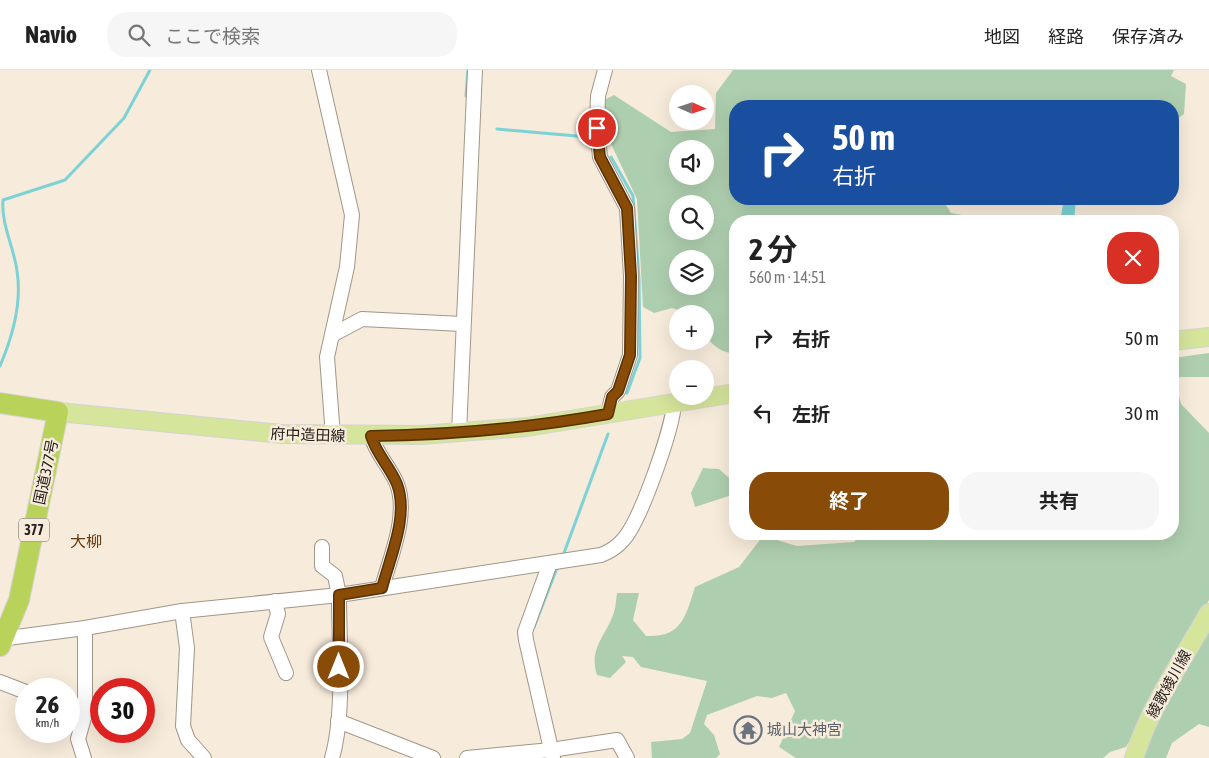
<!DOCTYPE html>
<html lang="ja">
<head>
<meta charset="utf-8">
<style>
	body { margin:0; font-family:"Asap Condensed","Noto Sans JP",sans-serif; background:#f6f6f6; color:#222; height:100vh; display:flex; flex-direction:column; font-size:19px; white-space:nowrap }
	* { box-sizing:border-box; margin:0 }
	p { font-size:16px; color:#767676 }
	.icon { flex:none; width:28px; height:28px; fill:none; stroke:currentColor; stroke-width:2; stroke-linecap:round; stroke-linejoin:round }
	.map { position:relative; flex:1; overflow:hidden }
	.side { position:absolute; left:729px; top:145px; width:450px; height:325px; display:flex; flex-direction:column; background:#fff; border-radius:20px; box-shadow:0 5px 20px #0002 }
	.side>* { flex:none }
	.hud { position:absolute; left:729px; top:30px; width:450px; height:105px; border-radius:20px; box-shadow:0 5px 20px #0002; background:#1a4fa0; color:#fff; overflow:hidden }
	.needle { width:32px; rotate:93deg }
	.controls { position:absolute; left:669px; top:15px; display:grid; gap:10px }
	.controls a { display:grid; place-items:center; width:45px; height:45px; border-radius:50%; background:#fff; box-shadow:0 5px 20px #0002; font-size:25px }
	.speed { position:absolute; left:15px; top:608px; display:flex; gap:10px; font-size:25px; font-weight:700; text-align:center }
	.speed>* { display:grid; place-content:center; width:65px; height:65px; border-radius:50%; background:#fff; box-shadow:0 5px 20px #0002; line-height:1 }
	.speed small { font-size:12px; font-weight:400 }
	.speed .limit { border:8px solid #d22; background:#fff; color:#111 }
	.pin { position:absolute; display:grid; place-items:center; width:42px; height:42px; color:#fff; margin:-21px; border:2px solid #fff; border-radius:50%; box-shadow:0 1px 5px #0007 }
	.me { position:absolute; width:55px; margin:-28px; rotate:0deg; stroke-linejoin:round; filter:drop-shadow(0 0 4px #0008) }
	.turn { display:flex; align-items:center; gap:18px; height:105px; padding:0 20px; font-size:22px }
	.turn .icon { width:65px; height:65px; stroke-width:2.5 }
	.turn b { display:block; font-size:35px; line-height:42px }
	.round { display:grid; place-items:center; flex:none; width:52px; height:52px; border-radius:20px; background:#f6f6f6 }
	.headline { display:flex; align-items:center; justify-content:space-between; height:85px; padding:0 20px }
	h1 { font-size:30px; font-weight:700; line-height:38px }
	.primary-button { display:flex; gap:10px; margin-top:auto; padding:10px 20px }
	.primary-button a { flex:1; height:58px; border-radius:20px; background:#884c08; color:#fff; font-size:20px; font-weight:700; line-height:58px; text-align:center }
	.primary-button a+a { background:#f6f6f6; color:#222 }
	ul { padding:0; list-style:none }
	li { display:flex; align-items:center; gap:15px; height:75px; padding:0 20px }
	li div { flex:1 }
	li b { display:block; font-size:19px }
	li em { font-style:normal }
	header { display:flex; align-items:center; gap:30px; box-sizing:border-box; height:70px; padding:0 25px; background:#fff; border-bottom:1px solid #e0e0e0 }
	header strong { font-size:24px }
	nav { display:flex; gap:28px; margin-inline-start:auto; font-size:18px }
	.search { width:350px; height:45px; background:#f6f6f6; display:flex; align-items:center; gap:12px; box-sizing:border-box; padding:0 18px; border-radius:20px; color:#767676; font-size:19px }
	.map>svg:first-child { display:block }
	.green { fill:#aecfaf; fill-rule:evenodd }
	.water { fill:#7cd2d5 }
	.lines { fill:none; stroke-linecap:round; stroke-linejoin:round }
	.stream { stroke:#7cd2d5; stroke-width:3 }
	.minor-casing { stroke:#a19688; stroke-width:16 }
	.major-casing { stroke:#d4d3d2; stroke-width:20 }
	.highway-casing { stroke:#d4d3d2; stroke-width:22 }
	.minor { stroke:#fff; stroke-width:14 }
	.major { stroke:#d5e59c; stroke-width:18 }
	.highway { stroke:#b9d35a; stroke-width:20 }
	.route-casing { stroke:#583105; stroke-width:12 }
	.route { stroke:#884c08; stroke-width:9 }
	.labels { text-anchor:middle; stroke-width:5; stroke-linejoin:round; paint-order:stroke }
	.shield { fill:#f7ebdb; stroke:#655e56; stroke-width:1 }
	.shield-label { font-size:14px; font-weight:bold; fill:#27221d }
	.street-label { font-size:15px; fill:#27221d; stroke:#f7ebdb }
	.worship-label { font-size:15px; fill:#5b616d; stroke:#f7ebdb; text-anchor:start }
	.neighbourhood-label { font-size:16px; fill:#663c13; stroke:#f7ebdb }
</style>
</head>
<body>
<header>
<strong>Navio</strong>
<div class="search"><svg class="icon" aria-label="search" viewBox="0 0 24 24"><circle cx="10" cy="10" r="6"/><path d="M15 15l6 6"/></svg>ここで検索</div>
<nav><a>地図</a><a>経路</a><a>保存済み</a></nav>
</header>
<div class="map">
<svg width="1209" height="688" viewBox="0 0 1209 688">
	<rect width="100%" height="100%" fill="#f7ebdb"/>
	<g class="green">
		<path d="M 733,0 L 1174,0 L 1171,6 L 1186,14 L 1184,44 L 1173,52 L 1172,36 L 735,36 L 735,129 L 942,129 L 951,143 L 997,151 L 735,151 L 735,283 C 722,284 713,275 705,266 L 705,244 L 691,244 L 672,238 L 654,243 L 643,237 L 637,129 L 604,59 L 604,30 L 614,25 L 671,62 L 715,59 L 716,23 ZM 678,79 L 705,79 L 705,106 L 678,106 ZM 678,134 L 705,134 L 705,161 L 678,161 ZM 678,189 L 705,189 L 705,216 L 678,216 Z"/>
		<path d="M 1209,283 L 1209,307 L 1180,307 L 1175,312 L 1181,334 L 1209,363 L 1209,530 L 1126,677 L 1110,682 L 1103,688 L 796,688 L 779,677 L 795,641 L 786,623 L 772,628 L 757,626 L 707,645 L 704,654 L 714,665 L 720,684 L 716,688 L 652,688 L 651,672 L 682,669 L 690,663 L 707,611 L 641,597 L 633,587 L 622,586 L 626,592 L 610,608 L 597,605 C 588,578 607,565 614,542 C 616,536 616,529 617,523 L 639,523 L 633,550 L 646,566 C 682,568 686,545 695,517 L 739,497 L 763,466 L 797,476 L 854,472 L 861,464 L 1172,464 L 1173,288 Z"/>
		<polygon points="703,398 719,399 728,407 735,408 735,424 695,437 691,423"/>
		<polygon points="1209,560 1209,657 1199,654 1172,673 1166,688 1142,688 1148,664"/>
	</g>
	<polygon class="water" points="1064,129 1076,129 1074,151 1051,151 1051,148 1056,149 1061,146"/>
	<g class="lines">
		<g class="stream">
			<polyline points="466,26 468,0"/>
			<polyline points="497,59 588,67"/>
			<polyline points="611,87 633,126 639,208 640,288 627,323"/>
			<path d="M 0,296 C 12,268 22,232 17,201 C 14,177 1,155 3,130 L 65,110 L 124,48 L 150,0"/>
			<polyline points="564,483 608,364"/>
			<polyline points="534,557 557,498"/>
		</g>
		<g class="minor-casing">
			<g id="minor">
				<polyline points="319,0 352,145 347,197 327,287 333,366"/>
				<polyline points="605,0 598,26 597,57 600,87 627,138 631,206 630,285 618,321 612,327 608,344"/>
				<polyline points="332,265 362,249 462,254"/>
				<polyline points="459,363 475,0"/>
				<path d="M 371,366 C 377,385 390,397 397,414 C 409,446 390,487 382,518"/>
				<path d="M 322,477 L 322,496 L 335,506 L 339,525 C 339,573 345,643 332,688"/>
				<polyline points="550,493 525,562 526,570 553,688"/>
				<polyline points="275,531 278,544 271,567 286,603"/>
				<polyline points="182,541 187,578 183,656 188,670 204,688"/>
				<path d="M 0,569 L 85,558 L 182,541 L 339,525 L 601,485 C 609,482 617,477 623,470 C 640,452 673,358 674,333"/>
				<polyline points="0,612 26,622"/>
				<polyline points="69,638 85,644"/>
				<polyline points="338,651 433,688"/>
				<polyline points="84,688 78,669 85,644 85,558"/>
				<polyline points="467,688 551,680 617,670 627,688"/>
			</g>
		</g>
		<g class="major-casing">
			<g id="major">
				<polyline points="1172,271 1209,267"/>
				<polyline points="58,342 282,364 421,365 527,357 735,323"/>
				<path d="M 1134,688 C 1150,636 1182,591 1209,543"/>
			</g>
		</g>
		<g class="highway-casing">
			<polyline id="highway" points="0,333 58,342 19,530 0,576"/>
		</g>
		<use href="#minor" class="minor"/>
		<use href="#major" class="major"/>
		<use href="#highway" class="highway"/>
	</g>
	<g class="lines">
		<g class="route-casing">
			<path id="route" d="M 339,597 L 339,525 L 382,518 C 390,487 409,446 397,414 C 390,397 377,385 371,366 C 451,365 529,358 608,344 L 612,327 L 618,321 L 630,285 L 631,206 L 627,138 L 600,87 L 597,58"/>
		</g>
		<use href="#route" class="route"/>
	</g>
	<defs>
		<g id="temple-ring" transform="scale(1.4375)"><circle r="9.5" fill="#f7ebdb" stroke="#6b7280" stroke-width="1.5"/><path d="M0-6L5-2H3V0L6.5 2.5H4V6H1.5V3h-3V6H-4V2.5H-6.5L-3 0V-2H-5Z" fill="#6b7280"/></g>
	</defs>
	<g fill-rule="evenodd">
		<use href="#temple-ring" x="748" y="660"/>
	</g>
	<g class="labels">
		<rect class="shield" x="19" y="448.5" width="30" height="23" rx="4"/>
		<g class="shield-label">
			<text x="34" y="465">377</text>
		</g>
		<g class="street-label">
			<text transform="translate(308 365) rotate(2)" y="5">府中造田線</text>
			<text transform="translate(46 402) rotate(-78)" y="5">国道377号</text>
			<text transform="translate(1169 614) rotate(-61)" y="5">綾歌綾川線</text>
		</g>
		<g class="worship-label">
			<text x="767" y="665">城山大神宮</text>
		</g>
		<g class="neighbourhood-label">
			<text x="86" y="477">大柳</text>
		</g>
	</g>
</svg>
<div class="controls">
<a><svg class="needle" viewBox="-14 -14 28 28"><path d="M0-13l5 13h-10z" fill="#e53935"/><path d="M0 13l5-13h-10z" fill="#767676"/></svg></a>
<a><svg class="icon" aria-label="sound" viewBox="0 0 24 24"><path d="M4 9h4l5-4v14l-5-4H4zM17 9q2 3 0 6"/></svg></a>
<a><svg class="icon" aria-label="search" viewBox="0 0 24 24"><circle cx="10" cy="10" r="6"/><path d="M15 15l6 6"/></svg></a>
<a><svg class="icon" aria-label="layers" viewBox="0 0 24 24"><path d="M12 4l9 5-9 5-9-5zM3 14l9 5 9-5"/></svg></a>
<a>+</a>
<a>−</a>
</div>
<div class="speed"><div>26<small>km/h</small></div><div class="limit">30</div></div>
<div class="pin" style="left:597px;top:58px;background:#d93025"><svg class="icon" aria-label="arrive" viewBox="0 0 24 24"><path d="M6 21V4h12l-3 4 3 4H6"/></svg></div>
<svg class="me" style="left:339px;top:597px" viewBox="-20 -20 40 40"><circle r="17" fill="#884c08" stroke="#fff" stroke-width="3"/><path d="M0-11L8 9 0 5-8 9z" fill="#fff"/></svg>
<div class="hud">
<div class="turn"><svg class="icon" aria-label="right" viewBox="0 0 24 24"><path d="M7 20v-9h11M14 6l5 5-5 5"/></svg><div><b>50 m</b>右折</div></div>
</div>
<section class="side">
<div class="headline"><div><h1>2 分</h1><p>560 m · 14:51</p></div><a class="round" style="background:#d93025;color:#fff"><svg class="icon" aria-label="close" viewBox="0 0 24 24"><path d="M6 6l12 12M18 6L6 18"/></svg></a></div>
<ul>
<li><svg class="icon" aria-label="right" viewBox="0 0 24 24"><path d="M7 20v-9h11M14 6l5 5-5 5"/></svg><div><b>右折</b></div><em>50 m</em></li>
<li><svg class="icon" aria-label="left" viewBox="0 0 24 24"><path d="M17 20v-9H6M10 6l-5 5 5 5"/></svg><div><b>左折</b></div><em>30 m</em></li>
</ul>
<div class="primary-button"><a>終了</a><a>共有</a></div>
</section>
</div>
</body>
</html>
